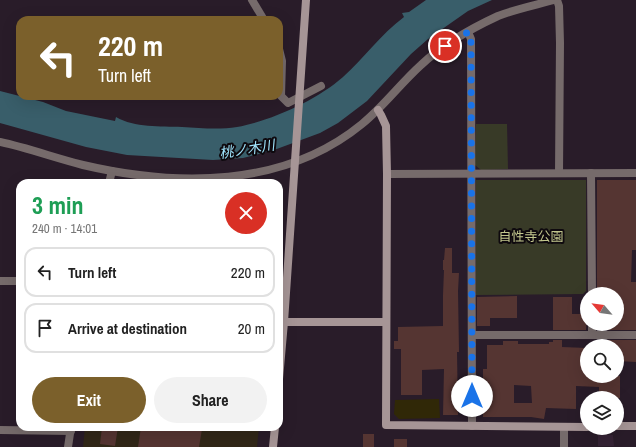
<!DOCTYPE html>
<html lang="en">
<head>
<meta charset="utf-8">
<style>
	body { margin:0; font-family:"Archivo Narrow","Noto Sans JP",sans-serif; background:#f2f2f2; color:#222; height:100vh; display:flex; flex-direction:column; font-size:15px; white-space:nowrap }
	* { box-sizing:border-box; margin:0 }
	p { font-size:13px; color:#767676 }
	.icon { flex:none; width:22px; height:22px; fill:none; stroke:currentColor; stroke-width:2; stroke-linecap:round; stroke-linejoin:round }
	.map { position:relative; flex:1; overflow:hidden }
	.drawer { position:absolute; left:16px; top:179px; width:267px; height:252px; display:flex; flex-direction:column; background:#fff; border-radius:12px; box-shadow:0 4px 16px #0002 }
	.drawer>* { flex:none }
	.hud { position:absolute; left:16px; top:16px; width:267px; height:84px; border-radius:12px; box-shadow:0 4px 16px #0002; background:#7b602b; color:#fff; overflow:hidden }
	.needle { width:26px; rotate:298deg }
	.fabs { position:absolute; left:580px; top:287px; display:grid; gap:8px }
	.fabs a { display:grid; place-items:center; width:44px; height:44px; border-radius:50%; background:#fff; box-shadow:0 4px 16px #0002; font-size:20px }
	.pin { position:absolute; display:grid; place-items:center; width:34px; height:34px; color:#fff; margin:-17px; border:2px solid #fff; border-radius:50%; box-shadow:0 1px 4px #0007 }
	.me { position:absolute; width:44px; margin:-22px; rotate:0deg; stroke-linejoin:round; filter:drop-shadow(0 0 3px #0008) }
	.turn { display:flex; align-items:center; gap:14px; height:84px; padding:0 16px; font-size:18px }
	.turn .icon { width:52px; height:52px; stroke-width:2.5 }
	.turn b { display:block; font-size:28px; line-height:34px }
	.round { display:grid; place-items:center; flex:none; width:42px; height:42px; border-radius:21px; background:#f2f2f2 }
	.head { display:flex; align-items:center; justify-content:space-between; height:68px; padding:0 16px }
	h1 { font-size:24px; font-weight:700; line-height:30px; color:#1e9e55 }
	.button { display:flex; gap:8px; margin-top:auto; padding:8px 16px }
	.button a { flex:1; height:46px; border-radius:24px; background:#7b602b; color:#fff; font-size:16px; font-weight:700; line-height:46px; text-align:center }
	.button a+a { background:#f2f2f2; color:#222 }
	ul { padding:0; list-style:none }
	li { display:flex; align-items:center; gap:12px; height:50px; margin:0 8px 6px; padding:0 8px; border:2px solid #e0e0e0; border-radius:12px }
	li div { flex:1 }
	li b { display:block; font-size:15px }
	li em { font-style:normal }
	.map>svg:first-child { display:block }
	.built { fill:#352335 }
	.education { fill:#312718 }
	.green { fill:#383a27 }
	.sand { fill:#302807 }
	.water { fill:#395e6a }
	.building { fill:#553532; fill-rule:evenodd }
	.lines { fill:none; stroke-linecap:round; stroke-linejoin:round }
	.street { stroke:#766b6b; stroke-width:8 }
	.secondary { stroke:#a69596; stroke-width:8 }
	.route { stroke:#1a73e8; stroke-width:7; stroke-dasharray:0 12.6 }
	.labels { text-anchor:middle; stroke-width:4; stroke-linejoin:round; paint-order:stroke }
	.park-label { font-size:13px; fill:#c2c68d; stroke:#0e090e }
	.water-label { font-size:14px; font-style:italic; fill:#9fe4fc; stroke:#0e090e }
</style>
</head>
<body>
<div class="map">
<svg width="636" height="447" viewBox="0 0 636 447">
	<rect width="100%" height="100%" fill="#291c29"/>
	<polygon class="built" points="598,435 613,435 614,446 598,446"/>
	<polygon class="education" points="85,427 259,427 257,447 83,447"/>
	<g class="green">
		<polygon points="476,124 507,124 508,169 481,170 475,165"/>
		<polygon points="476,180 586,180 586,291 583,294 476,295"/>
	</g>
	<polygon class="sand" points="439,399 440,418 399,419 394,414 395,400"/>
	<path class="water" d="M 426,0 L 492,0 L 468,11 L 428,39 L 411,54 L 367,101 L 338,123 L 320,133 L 274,150 L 243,158 L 213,160 L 127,155 L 86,147 L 0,123 L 0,91 L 43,102 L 66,111 L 115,121 L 116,117 C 135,128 160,126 182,127 C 200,128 219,130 237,127 C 271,121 317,100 343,77 C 364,58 380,35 404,17 L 402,13 L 409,12 Z"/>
	<g class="building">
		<polygon points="597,180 636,180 636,250 632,250 631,282 636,282 636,330 599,330 599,324 617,324 617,294 597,294"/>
		<polygon points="445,248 452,248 452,273 459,273 458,291 459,352 457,352 458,415 443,415 444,369 422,370 422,395 401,395 401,349 394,349 394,341 398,341 398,327 443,326 443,295 444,270 443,270 443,260 444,260"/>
		<polygon points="517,296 517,318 490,318 490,326 477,326 477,297"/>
		<polygon points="553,297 572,297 572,314 587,314 586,330 553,330"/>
		<path d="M 553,340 L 562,340 L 562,347 L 587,348 L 587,376 L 620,376 L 620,398 L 599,398 L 599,387 L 576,386 L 576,409 L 546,408 L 544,419 L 531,417 L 483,417 L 483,369 L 487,369 L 487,345 L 503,345 L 503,341 L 518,341 L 518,344 L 549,344 L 549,342 L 553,342 ZM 514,385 L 531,386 L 532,403 L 514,403 Z"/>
		<polygon points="598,340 636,340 636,362 617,361 617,346 598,346"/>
		<polygon points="102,427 118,427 115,446 100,444"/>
		<polygon points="141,427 189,427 202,429 199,447 138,447"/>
		<rect x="363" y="434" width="11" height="13"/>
		<rect x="394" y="439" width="13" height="8"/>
	</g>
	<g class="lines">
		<g class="street">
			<polyline points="252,0 264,20"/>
			<polyline points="557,0 559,6 560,43 559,173"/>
			<polyline points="468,32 471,39 472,426"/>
			<polyline points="279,49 282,61 281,96 288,103 321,86"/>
			<path d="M 0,142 C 28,148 55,158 83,165 C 177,187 284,188 362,124 C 384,106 400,84 421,65 C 443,44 470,29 498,16 C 516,9 536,5 554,0"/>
			<polyline points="591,173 592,294"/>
			<polyline points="387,174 636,173"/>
			<polyline points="109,183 112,171"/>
			<polyline points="0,281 20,281"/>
			<polyline points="472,335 636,335"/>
			<polyline points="592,335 592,324"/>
			<polyline points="564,427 564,447"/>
			<polyline points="0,430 71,431"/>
			<polyline points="68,447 71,427"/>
		</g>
		<g class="secondary">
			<polyline points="378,110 381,115 386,126 387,174 386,425 587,427"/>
			<polyline points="284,322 386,322"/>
			<polyline points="279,379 284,322 306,0"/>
			<polyline points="617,426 636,426"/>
			<polyline points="273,447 275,427"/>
		</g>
	</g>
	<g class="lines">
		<polyline class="route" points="445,46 468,32 471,38 472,396"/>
	</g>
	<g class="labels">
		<g class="park-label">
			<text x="531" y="241">自性寺公園</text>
		</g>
		<g class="water-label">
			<text transform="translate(247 149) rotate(-9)" y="5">桃ノ木川</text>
		</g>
	</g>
</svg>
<div class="fabs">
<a><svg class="needle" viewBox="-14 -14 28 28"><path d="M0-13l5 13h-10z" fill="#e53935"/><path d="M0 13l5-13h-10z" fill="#767676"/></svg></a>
<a><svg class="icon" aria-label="search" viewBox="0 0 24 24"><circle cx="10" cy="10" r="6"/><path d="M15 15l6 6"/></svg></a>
<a><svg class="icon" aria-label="layers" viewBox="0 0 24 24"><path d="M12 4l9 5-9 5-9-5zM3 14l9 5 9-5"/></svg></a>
</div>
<div class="pin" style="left:445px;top:46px;background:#d93025"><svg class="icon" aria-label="arrive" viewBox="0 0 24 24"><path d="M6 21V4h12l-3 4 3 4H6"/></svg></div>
<svg class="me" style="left:472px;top:396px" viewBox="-20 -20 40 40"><circle r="19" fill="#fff"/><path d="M0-13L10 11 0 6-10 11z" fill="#1a73e8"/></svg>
<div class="hud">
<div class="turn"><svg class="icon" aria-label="left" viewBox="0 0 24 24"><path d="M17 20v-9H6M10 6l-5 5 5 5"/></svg><div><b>220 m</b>Turn left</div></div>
</div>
<section class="drawer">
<div class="head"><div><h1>3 min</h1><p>240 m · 14:01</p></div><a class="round" style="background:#d93025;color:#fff"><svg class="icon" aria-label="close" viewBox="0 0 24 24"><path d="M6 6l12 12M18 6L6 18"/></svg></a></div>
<ul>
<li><svg class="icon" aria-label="left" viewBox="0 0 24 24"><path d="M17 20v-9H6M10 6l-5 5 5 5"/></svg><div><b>Turn left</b></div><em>220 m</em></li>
<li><svg class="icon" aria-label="arrive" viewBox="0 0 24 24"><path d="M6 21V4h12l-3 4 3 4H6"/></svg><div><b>Arrive at destination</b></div><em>20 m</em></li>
</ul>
<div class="button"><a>Exit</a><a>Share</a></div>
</section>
</div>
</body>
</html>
